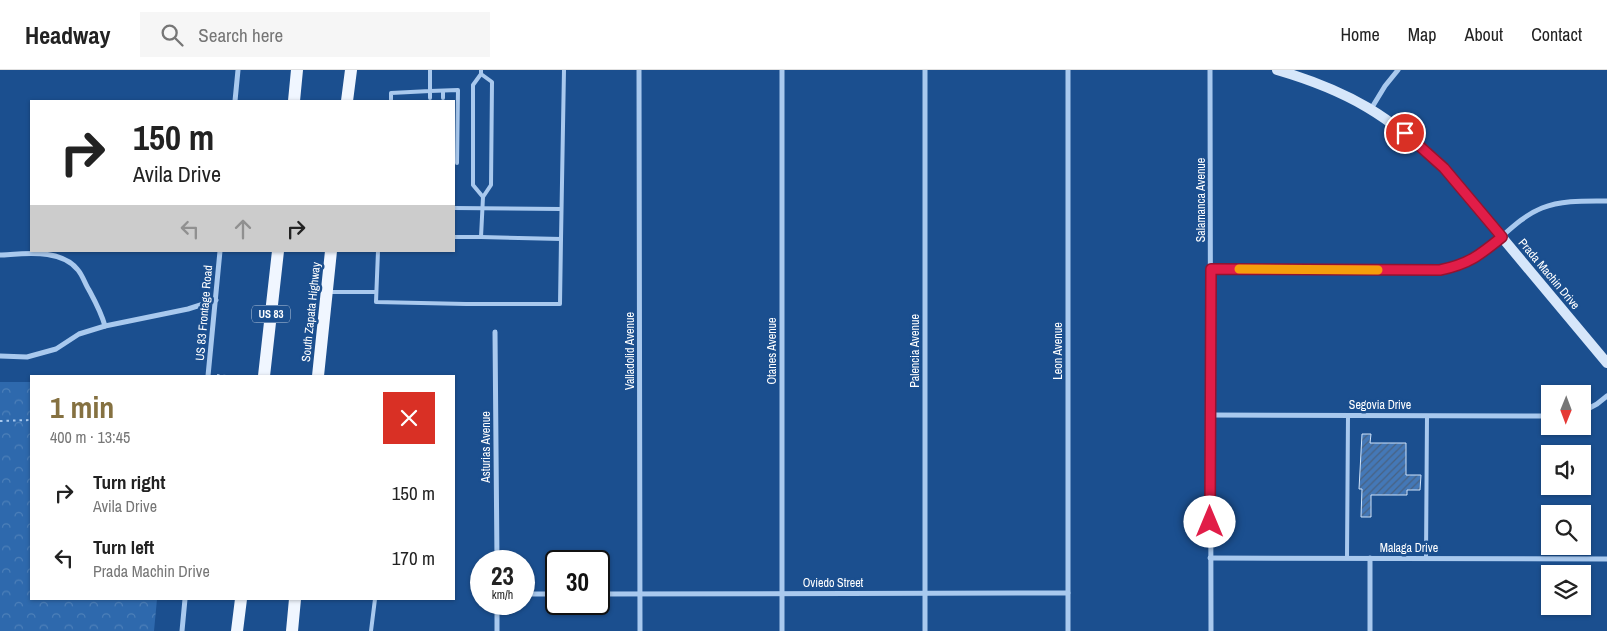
<!DOCTYPE html>
<html lang="en">
<head>
<meta charset="utf-8">
<style>
	body { margin:0; font-family:"Archivo Narrow",sans-serif; background:#f6f6f6; color:#222; height:100vh; display:flex; flex-direction:column; font-size:19px; white-space:nowrap }
	* { box-sizing:border-box; margin:0 }
	p { font-size:16px; color:#767676 }
	.icon { flex:none; width:28px; height:28px; fill:none; stroke:currentColor; stroke-width:2; stroke-linecap:round; stroke-linejoin:round }
	.map { position:relative; flex:1; overflow:hidden }
	.drawer { position:absolute; left:30px; top:305px; width:425px; height:225px; display:flex; flex-direction:column; background:#fff; border-radius:0px; box-shadow:0 1px 4px #0004 }
	.drawer>* { flex:none }
	.top-card { position:absolute; left:30px; top:30px; width:425px; height:152px; border-radius:0px; box-shadow:0 1px 4px #0004; background:#fff; color:#222; overflow:hidden }
	.needle { width:32px; rotate:181deg }
	.fabs { position:absolute; left:1541px; top:315px; display:grid; gap:10px }
	.fabs a { display:grid; place-items:center; width:50px; height:50px; border-radius:0px; background:#fff; box-shadow:0 1px 4px #0004; font-size:25px }
	.speed { position:absolute; left:470px; top:480px; display:flex; gap:10px; font-size:25px; font-weight:700; text-align:center }
	.speed>* { display:grid; place-content:center; width:65px; height:65px; border-radius:50%; background:#fff; box-shadow:0 1px 4px #0004; line-height:1 }
	.speed small { font-size:12px; font-weight:400 }
	.speed .limit { border:2px solid #111; border-radius:8px; background:#fff; color:#111 }
	.pin { position:absolute; display:grid; place-items:center; width:42px; height:42px; color:#fff; margin:-21px; border:2px solid #fff; border-radius:50%; box-shadow:0 1px 5px #0007 }
	.me { position:absolute; width:55px; margin:-28px; rotate:0deg; stroke-linejoin:round; filter:drop-shadow(0 0 4px #0008) }
	.turn { display:flex; align-items:center; gap:18px; height:105px; padding:0 20px; font-size:22px }
	.turn .icon { width:65px; height:65px; stroke-width:2.5 }
	.turn b { display:block; font-size:35px; line-height:42px }
	.lanes { display:flex; align-items:center; height:48px; padding:0 20px; background:#0003; justify-content:center; gap:25px; direction:ltr }
	.lanes .off { opacity:.35 }
	.round { display:grid; place-items:center; flex:none; width:52px; height:52px; border-radius:0px; background:#f6f6f6 }
	.overview { display:flex; align-items:center; justify-content:space-between; height:85px; padding:0 20px }
	h1 { font-size:30px; font-weight:700; line-height:38px; color:#857141 }
	ul { padding:0; list-style:none }
	li { display:flex; align-items:center; gap:15px; height:65px; padding:0 20px }
	li div { flex:1 }
	li b { display:block; font-size:19px }
	li em { font-style:normal }
	header { display:flex; align-items:center; gap:30px; box-sizing:border-box; height:70px; padding:0 25px; background:#fff; border-bottom:1px solid #e0e0e0 }
	header strong { font-size:24px }
	nav { display:flex; gap:28px; margin-inline-start:auto; font-size:18px }
	.search { width:350px; height:45px; background:#f6f6f6; display:flex; align-items:center; gap:12px; box-sizing:border-box; padding:0 18px; border-radius:0px; color:#767676; font-size:19px }
	.map>svg:first-child { display:block }
	.forest { fill:url(#forest-crowns) }
	.building { fill:url(#building-hatch); stroke:#cfe3fa }
	.lines { fill:none; stroke-linecap:round; stroke-linejoin:round }
	.path { stroke:#a9c9ee; stroke-width:2; stroke-dasharray:2.5 4; stroke-linecap:butt }
	.lane { stroke:#a9c9ee; stroke-width:4 }
	.street { stroke:#a9c9ee; stroke-width:5 }
	.secondary { stroke:#d6e6fa; stroke-width:10 }
	.primary { stroke:#f0f6ff; stroke-width:12 }
	.route-casing { stroke:#92132f; stroke-width:12 }
	.route { stroke:#e11d48; stroke-width:9 }
	.slow { stroke:#f59e0b; stroke-width:9 }
	.labels { text-anchor:middle; stroke-width:5; stroke-linejoin:round; paint-order:stroke }
	.shield { fill:#1b4f8f; stroke:#bbcadd; stroke-width:1 }
	.shield-label { font-size:11px; font-weight:bold; fill:#fff }
	.street-label { font-size:12px; fill:#fff; stroke:#1b4f8f }
</style>
</head>
<body>
<header>
<strong>Headway</strong>
<div class="search"><svg class="icon" aria-label="search" viewBox="0 0 24 24"><circle cx="10" cy="10" r="6"/><path d="M15 15l6 6"/></svg>Search here</div>
<nav><a>Home</a><a>Map</a><a>About</a><a>Contact</a></nav>
</header>
<div class="map">
<svg width="1607" height="561" viewBox="0 0 1607 561">
	<defs>
		<pattern id="forest-crowns" width="20" height="18" patternUnits="userSpaceOnUse" patternTransform="scale(1.25)"><rect width="20" height="18" fill="#2e69ad"/><path d="M2 6a3 3 0 1 1 6 0M12 15a3 3 0 1 1 6 0" fill="none" stroke="#4d80b9"/></pattern>
		<pattern id="building-hatch" width="6" height="6" patternUnits="userSpaceOnUse" patternTransform="scale(1.25)"><rect width="6" height="6" fill="#4478b7"/><path d="M-1 1l2-2M0 6l6-6M5 7l2-2" fill="none" stroke="#486282"/></pattern>
	</defs>
	<rect width="100%" height="100%" fill="#1b4f8f"/>
	<polygon class="forest" points="0,312 31,312 31,529 157,529 154,561 0,561"/>
	<polygon class="building" points="1362,364 1371,364 1370,373 1406,373 1406,405 1421,405 1420,420 1407,420 1407,425 1371,425 1371,447 1361,447 1362,419 1359,419"/>
	<g class="lines">
		<g class="path">
			<polyline points="217,305 227,306"/>
			<polyline points="0,351 31,350"/>
		</g>
		<g class="lane">
			<polyline points="481,0 481,4 473,15 473,115 483,127"/>
			<polyline points="443,21 443,28"/>
			<polyline points="430,28 430,21 458,20 457,93"/>
			<polyline points="391,31 391,23 430,21 430,0"/>
			<polyline points="454,138 561,139"/>
			<polyline points="454,167 481,167 483,127 491,115 492,12 481,4"/>
			<polyline points="481,167 561,169 564,0"/>
			<polyline points="378,181 376,232 466,234 560,234 561,169"/>
			<polyline points="329,222 376,222"/>
			<polyline points="1347,488 1348,345"/>
			<polyline points="1426,488 1427,346"/>
			<polyline points="371,561 375,529"/>
		</g>
		<g class="street">
			<polyline points="639,0 640,561"/>
			<polyline points="925,0 925,561"/>
			<polyline points="1068,0 1068,561"/>
			<polyline points="1210,0 1211,561"/>
			<polyline points="235,31 238,0"/>
			<polyline points="1371,39 1385,16 1398,0"/>
			<path d="M 0,185 C 24,184 61,178 78,200 C 83,206 85,214 89,220 C 96,233 101,242 105,256"/>
			<path d="M 1211,199 L 1440,200 C 1453,197 1466,194 1477,187 C 1499,172 1517,148 1542,138 C 1562,130 1585,131 1607,131"/>
			<polyline points="495,262 497,491"/>
			<polyline points="0,286 27,287 56,279 79,264 105,256 188,239 216,230"/>
			<polyline points="208,306 220,181"/>
			<polyline points="1582,342 1597,334 1607,326"/>
			<polyline points="1211,345 1550,346"/>
			<polyline points="1210,488 1607,489"/>
			<polyline points="524,524 556,524"/>
			<polyline points="599,524 1068,523"/>
			<polyline points="182,561 185,529"/>
			<polyline points="497,561 497,534"/>
			<polyline points="782,561 782,0"/>
			<polyline points="1370,561 1370,488"/>
		</g>
		<path class="secondary" d="M 1277,0 C 1349,21 1390,46 1444,98 L 1607,293"/>
		<g class="primary">
			<polyline points="294,31 297,0"/>
			<polyline points="347,31 351,0"/>
			<polyline points="264,306 278,181"/>
			<polyline points="318,306 331,181"/>
			<polyline points="237,561 241,529"/>
			<polyline points="292,561 295,529"/>
		</g>
	</g>
	<g class="lines">
		<g class="route-casing">
			<path id="route" d="M 1210,452 L 1211,199 L 1440,200 C 1469,194 1480,185 1502,167 L 1444,98 L 1405,63"/>
		</g>
		<use href="#route" class="route"/>
		<polyline class="slow" points="1239,199 1378,200"/>
	</g>
	<g class="labels">
		<rect class="shield" x="252" y="235.5" width="38" height="17" rx="4"/>
		<g class="shield-label">
			<text x="271" y="248">US 83</text>
		</g>
		<g class="street-label">
			<text transform="translate(1201 130) rotate(-90)" y="4">Salamanca Avenue</text>
			<text transform="translate(1549 204) rotate(50)" y="4">Prada Machin Drive</text>
			<text transform="translate(311 242) rotate(-84)" y="4">South Zapata Highway</text>
			<text transform="translate(204 243) rotate(-85)" y="4">US 83 Frontage Road</text>
			<text transform="translate(630 281) rotate(-90)" y="4">Valladolid Avenue</text>
			<text transform="translate(772 281) rotate(-90)" y="4">Otanes Avenue</text>
			<text transform="translate(915 281) rotate(-90)" y="4">Palencia Avenue</text>
			<text transform="translate(1058 281) rotate(-90)" y="4">Leon Avenue</text>
			<text x="1380" y="339">Segovia Drive</text>
			<text transform="translate(486 377) rotate(-90)" y="4">Asturias Avenue</text>
			<text x="1409" y="482">Malaga Drive</text>
			<text x="833" y="517">Oviedo Street</text>
		</g>
	</g>
</svg>
<div class="fabs">
<a><svg class="needle" viewBox="-14 -14 28 28"><path d="M0-13l5 13h-10z" fill="#e53935"/><path d="M0 13l5-13h-10z" fill="#767676"/></svg></a>
<a><svg class="icon" aria-label="sound" viewBox="0 0 24 24"><path d="M4 9h4l5-4v14l-5-4H4zM17 9q2 3 0 6"/></svg></a>
<a><svg class="icon" aria-label="search" viewBox="0 0 24 24"><circle cx="10" cy="10" r="6"/><path d="M15 15l6 6"/></svg></a>
<a><svg class="icon" aria-label="layers" viewBox="0 0 24 24"><path d="M12 4l9 5-9 5-9-5zM3 14l9 5 9-5"/></svg></a>
</div>
<div class="speed"><div>23<small>km/h</small></div><div class="limit">30</div></div>
<div class="pin" style="left:1405px;top:63px;background:#d93025"><svg class="icon" aria-label="arrive" viewBox="0 0 24 24"><path d="M6 21V4h12l-3 4 3 4H6"/></svg></div>
<svg class="me" style="left:1210px;top:452px" viewBox="-20 -20 40 40"><circle r="19" fill="#fff"/><path d="M0-13L10 11 0 6-10 11z" fill="#e11d48"/></svg>
<div class="top-card">
<div class="turn"><svg class="icon" aria-label="right" viewBox="0 0 24 24"><path d="M7 20v-9h11M14 6l5 5-5 5"/></svg><div><b>150 m</b>Avila Drive</div></div>
<div class="lanes"><svg class="icon off" aria-label="left" viewBox="0 0 24 24"><path d="M17 20v-9H6M10 6l-5 5 5 5"/></svg><svg class="icon off" aria-label="ahead" viewBox="0 0 24 24"><path d="M12 20V5M6 11l6-6 6 6"/></svg><svg class="icon" aria-label="right" viewBox="0 0 24 24"><path d="M7 20v-9h11M14 6l5 5-5 5"/></svg></div>
</div>
<section class="drawer">
<div class="overview"><div><h1>1 min</h1><p>400 m · 13:45</p></div><a class="round" style="background:#d93025;color:#fff"><svg class="icon" aria-label="close" viewBox="0 0 24 24"><path d="M6 6l12 12M18 6L6 18"/></svg></a></div>
<ul>
<li><svg class="icon" aria-label="right" viewBox="0 0 24 24"><path d="M7 20v-9h11M14 6l5 5-5 5"/></svg><div><b>Turn right</b><p>Avila Drive</p></div><em>150 m</em></li>
<li><svg class="icon" aria-label="left" viewBox="0 0 24 24"><path d="M17 20v-9H6M10 6l-5 5 5 5"/></svg><div><b>Turn left</b><p>Prada Machin Drive</p></div><em>170 m</em></li>
</ul>
</section>
</div>
</body>
</html>
